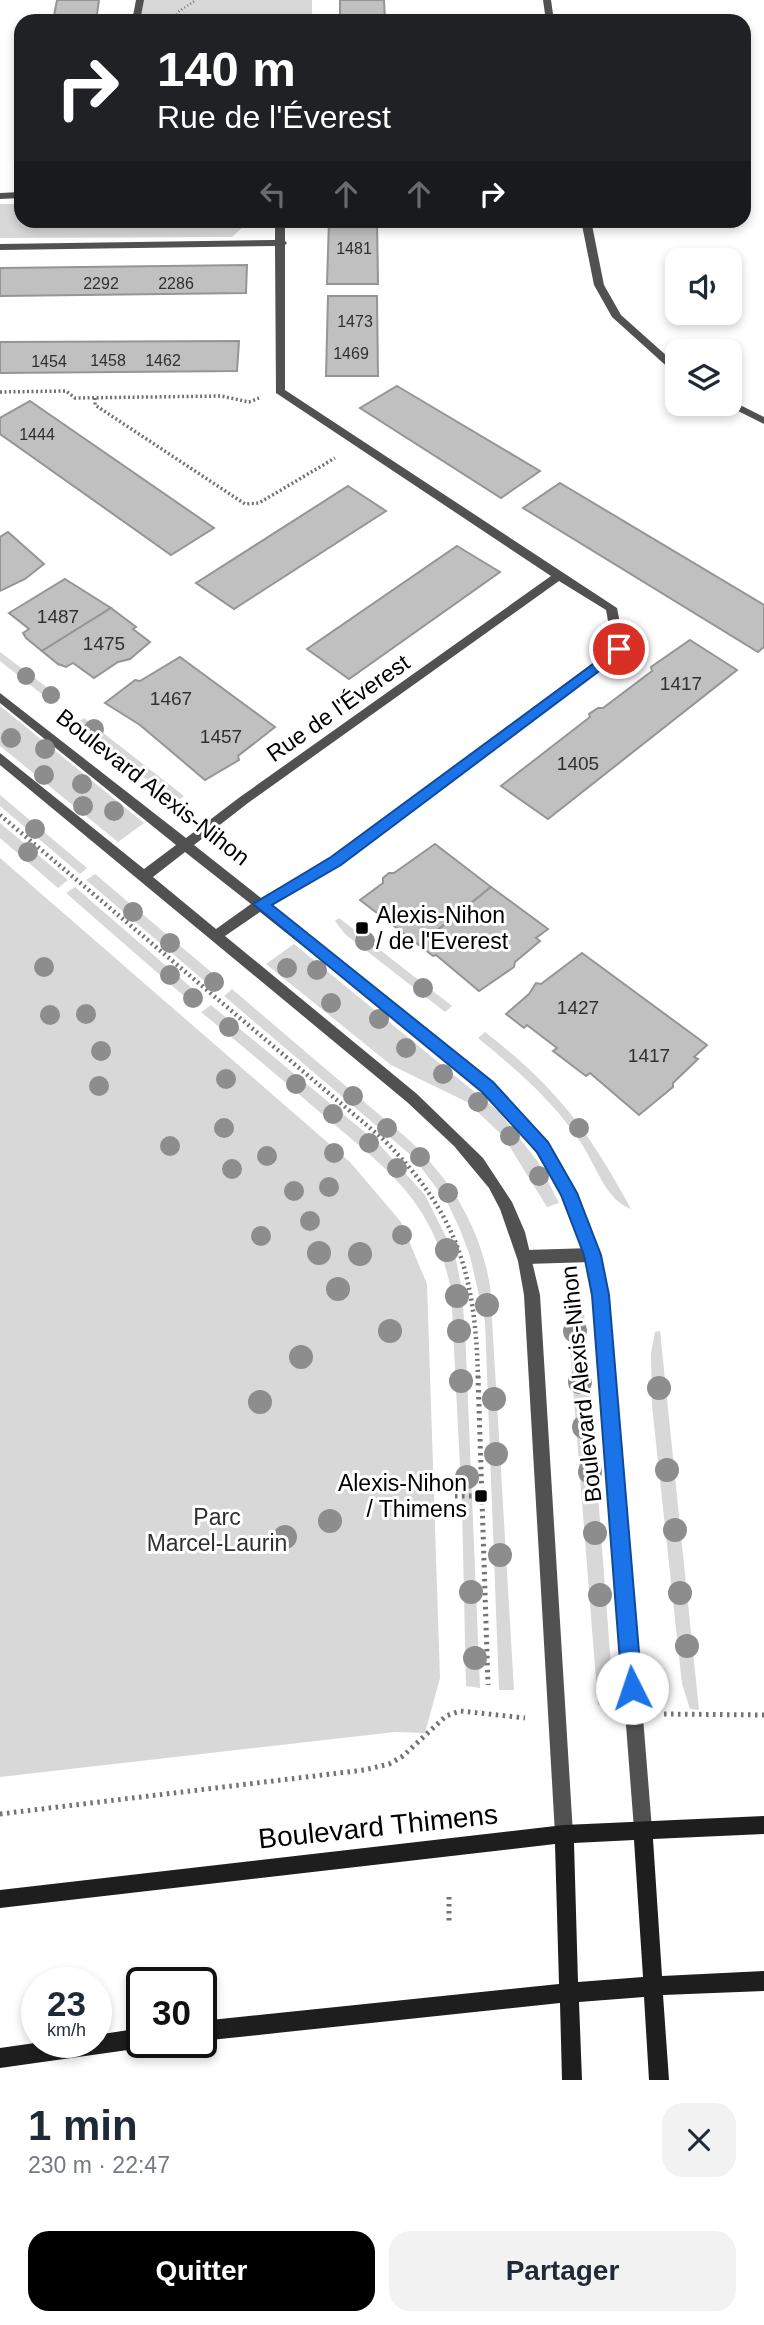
<!DOCTYPE html>
<html lang="fr">
<head>
<meta charset="utf-8">
<style>
	body { margin:0; font-family:Helvetica,sans-serif; background:#f2f2f3; color:#1f2937; height:100vh; display:flex; flex-direction:column; font-size:26px; white-space:nowrap }
	* { box-sizing:border-box; margin:0 }
	p { font-size:23px; color:#747a83 }
	.icon { flex:none; width:38px; height:38px; fill:none; stroke:currentColor; stroke-width:2; stroke-linecap:round; stroke-linejoin:round }
	.map { position:relative; height:2080px; overflow:hidden }
	.side { display:flex; flex-direction:column; background:#fff; flex:1 }
	.side>* { flex:none }
	.banner { position:absolute; left:14px; top:14px; width:737px; height:214px; border-radius:21px; box-shadow:0 4px 10px #0003; background:#202124; color:#fff; overflow:hidden }
	.buttons { position:absolute; left:665px; top:248px; display:grid; gap:14px }
	.buttons a { display:grid; place-items:center; width:77px; height:77px; border-radius:14px; background:#fff; box-shadow:0 4px 10px #0003; font-size:35px }
	.speed { position:absolute; left:21px; top:1967px; display:flex; gap:14px; font-size:35px; font-weight:700; text-align:center }
	.speed>* { display:grid; place-content:center; width:91px; height:91px; border-radius:50%; background:#fff; box-shadow:0 4px 10px #0003; line-height:1 }
	.speed small { font-size:18px; font-weight:400 }
	.speed .limit { border:4px solid #111; border-radius:10px; background:#fff; color:#111 }
	.pin { position:absolute; display:grid; place-items:center; width:60px; height:60px; color:#fff; margin:-30px; border:4px solid #fff; border-radius:50%; box-shadow:0 2px 7px #0007 }
	.me { position:absolute; width:77px; margin:-38px; rotate:356deg; stroke-linejoin:round; filter:drop-shadow(0 0 5px #0008) }
	.turn { display:flex; align-items:center; gap:24px; height:147px; padding:0 28px; font-size:32px }
	.turn .icon { width:91px; height:91px; stroke-width:2.5 }
	.turn b { display:block; font-size:49px; line-height:60px }
	.lanes { display:flex; align-items:center; height:66px; padding:0 28px; background:#0003; justify-content:center; gap:35px; direction:ltr }
	.lanes .off { opacity:.35 }
	.round { display:grid; place-items:center; flex:none; width:74px; height:74px; border-radius:21px; background:#f2f2f3 }
	.overview { display:flex; align-items:center; justify-content:space-between; height:119px; padding:0 28px }
	h1 { font-size:42px; font-weight:700; line-height:52px }
	.primary-button { display:flex; gap:14px; margin-top:auto; padding:14px 28px }
	.primary-button a { flex:1; height:80px; border-radius:21px; background:#000; color:#fff; font-size:28px; font-weight:700; line-height:80px; text-align:center }
	.primary-button a+a { background:#f2f2f3; color:#1f2937 }
	.map>svg:first-child { display:block }
	.green { fill:#d8d8d8 }
	.building { fill:#c0c0c0; stroke:#959595; stroke-width:2 }
	.lines { fill:none; stroke-linecap:round; stroke-linejoin:round }
	.path-far3 { stroke:#737373; stroke-width:2.5; stroke-dasharray:1 2.5; stroke-linecap:butt }
	.path-far2 { stroke:#737373; stroke-width:3.5; stroke-dasharray:2 2.5; stroke-linecap:butt }
	.path-far1 { stroke:#737373; stroke-width:4.5; stroke-dasharray:2 3.5; stroke-linecap:butt }
	.path { stroke:#737373; stroke-width:5; stroke-dasharray:2.5 4.5; stroke-linecap:butt }
	.lane { fill:#515151; fill-rule:evenodd }
	.street { fill:#515151; fill-rule:evenodd }
	.secondary { fill:#1e1e1e; fill-rule:evenodd }
	.tree { fill:#8d8d8d }
	.route { fill:#1a73e8; stroke:#114b97; stroke-width:2 }
	.poi-dot { fill:#000; stroke:#fff; stroke-width:2.5 }
	.labels { text-anchor:middle; stroke-width:6; stroke-linejoin:round; paint-order:stroke }
	.far-number-label { font-size:16px; fill:#303030 }
	.number-label { font-size:19px; fill:#303030 }
	.street-label { font-size:23px; fill:#000; stroke:#fff }
	.poi-label { font-size:23px; fill:#000; stroke:#fff; text-anchor:start }
	.park-label { font-size:23px; fill:#2f2f2f; stroke:#fff }
	.near-street-label { font-size:28px; fill:#000; stroke:#fff }
</style>
</head>
<body>
<div class="map">
<svg width="764" height="2080" viewBox="0 0 764 2080">
	<rect width="100%" height="100%" fill="#fff"/>
	<g class="green">
		<polygon points="140,0 312,0 312,21 136,21"/>
		<polygon points="0,204 21,204 21,220 245,220 245,225 232,237 0,238"/>
		<polygon points="0,652 61,698 53,703 0,661"/>
		<polygon points="0,706 144,823 118,842 0,746"/>
		<path d="M 84,718 L 184,796 L 180,799 C 143,783 110,748 78,722 Z"/>
		<polygon points="0,795 87,868 80,874 0,806"/>
		<polygon points="0,823 68,880 58,888 0,838"/>
		<polygon points="0,858 350,1162 401,1222 427,1284 440,1678 425,1733 395,1732 0,1777"/>
		<polygon points="95,874 223,982 214,989 86,880"/>
		<polygon points="75,887 201,996 192,1003 66,893"/>
		<polygon points="339,918 452,1006 445,1012 345,934 335,921"/>
		<polygon points="294,944 499,1112 538,1162 559,1203 547,1207 503,1136 467,1102 391,1065 266,964"/>
		<path d="M 232,989 L 409,1140 C 452,1181 480,1227 490,1286 L 514,1690 L 499,1690 L 485,1322 L 470,1256 L 459,1227 L 447,1202 L 413,1157 L 224,996 Z"/>
		<path d="M 211,1005 L 378,1143 L 425,1195 L 455,1255 L 461,1285 L 465,1330 L 480,1688 L 466,1686 L 462,1506 L 451,1290 C 433,1200 389,1171 323,1115 C 283,1080 242,1046 201,1012 Z"/>
		<path d="M 485,1032 C 557,1088 588,1130 631,1209 C 606,1200 597,1168 583,1146 C 556,1103 517,1070 478,1038 Z"/>
		<polygon points="580,1284 584,1312 614,1705 598,1705 565,1286"/>
		<polygon points="660,1331 699,1710 690,1709 682,1684 652,1406 651,1353 655,1332"/>
	</g>
	<g class="building">
		<polygon points="57,0 99,0 96,21 53,21"/>
		<polygon points="340,0 384,0 385,21 340,21"/>
		<polygon points="329,220 377,220 378,284 327,284"/>
		<polygon points="247,265 246,293 0,296 0,268"/>
		<polygon points="328,296 377,296 378,376 326,376"/>
		<polygon points="239,341 237,371 0,373 0,342"/>
		<polygon points="397,386 540,471 501,498 360,408"/>
		<polygon points="30,401 214,528 171,555 0,434 0,418"/>
		<polygon points="560,483 764,605 764,647 758,652 523,508"/>
		<polygon points="348,486 386,511 234,609 196,583"/>
		<polygon points="8,532 44,564 25,579 0,591 0,537"/>
		<polygon points="457,546 500,572 349,679 307,649"/>
		<polygon points="65,579 111,608 42,651 26,638 23,633 29,629 9,613"/>
		<polygon points="111,608 136,627 133,629 150,642 130,659 118,662 94,678 73,663 66,667 58,664 42,651"/>
		<polygon points="690,640 737,670 548,819 501,786 590,717 589,714 598,708 603,708 652,671 651,667"/>
		<polygon points="180,657 275,727 238,756 239,760 205,780 140,725 105,703 135,680 140,681"/>
		<polygon points="435,844 491,887 419,945 360,900 383,883 383,878 389,873 394,873"/>
		<polygon points="491,887 548,929 536,938 540,941 515,962 514,967 479,991 436,955 433,956 419,945"/>
		<polygon points="582,953 707,1045 694,1057 698,1059 673,1083 673,1087 639,1115 590,1073 586,1076 553,1051 557,1048 527,1025 524,1028 506,1014 529,994 536,983 541,984"/>
	</g>
	<g class="lines">
		<g class="path-far3">
			<polyline points="174,21 178,12 196,0"/>
			<polyline points="242,21 284,21"/>
		</g>
		<g class="path-far2">
			<polyline points="0,392 66,391 75,398 221,396 249,402 259,398"/>
			<polyline points="95,398 95,405 245,504 259,503 335,458"/>
		</g>
		<path class="path-far1" d="M 0,815 L 383,1139 C 458,1214 475,1274 478,1377"/>
		<g class="path">
			<polyline points="478,1376 488,1685"/>
			<polyline points="455,1496 481,1496"/>
			<polyline points="664,1714 764,1715"/>
			<polyline points="0,1814 364,1770 389,1764 403,1756 446,1716 460,1711 525,1718"/>
			<polyline points="449,1897 449,1922"/>
		</g>
		<g class="lane">
			<polygon points="543,0 551,0 554,21 546,21"/>
			<polygon points="581,220 591,220 604,285 621,315 677,365 677,373 673,372 612,317 594,285"/>
			<polygon points="730,400 764,417 764,424 726,405 730,404"/>
			<polygon points="592,1248 597,1250 600,1255 597,1260 592,1262 526,1264 521,1262 518,1257 521,1252 526,1250"/>
		</g>
		<g class="street">
			<polygon points="136,0 144,0 140,21 132,21"/>
			<polygon points="21,192 21,198 0,199 0,193"/>
			<path d="M 275,220 L 285,220 L 285,241 L 287,243 L 285,245 L 285,390 L 617,608 L 625,649 L 623,652 L 341,864 L 270,905 L 481,1072 C 553,1142 586,1197 609,1295 L 652,1829 L 650,1836 L 643,1838 L 636,1836 L 634,1829 L 593,1295 L 586,1260 L 565,1202 L 537,1154 L 518,1129 L 471,1080 L 260,912 L 225,936 L 417,1094 L 483,1158 L 512,1202 L 525,1232 L 540,1295 L 573,1834 L 571,1841 L 564,1843 L 557,1841 L 555,1834 L 524,1295 L 518,1261 L 500,1209 L 489,1188 L 454,1146 L 407,1102 L 0,765 L 0,753 L 144,869 L 176,845 L 0,703 L 0,693 L 186,838 L 240,797 L 551,576 L 276,393 L 275,246 L 0,250 L 0,244 L 275,240 ZM 559,581 L 606,610 L 613,648 L 331,858 L 261,898 L 194,845 L 248,803 ZM 185,852 L 251,904 L 216,929 L 153,877 Z"/>
		</g>
		<g class="secondary">
			<path d="M 764,1816 L 764,1834 L 653,1839 L 662,1976 L 764,1971 L 764,1991 L 663,1995 L 669,2080 L 649,2080 L 644,1997 L 579,2002 L 582,2080 L 562,2080 L 560,2003 L 201,2041 L 201,2021 L 559,1984 L 555,1844 L 0,1908 L 0,1890 L 564,1825 ZM 634,1840 L 643,1977 L 578,1982 L 574,1843 Z"/>
			<polygon points="142,2028 142,2042 150,2042 142,2048 0,2068 0,2048 42,2042 96,2042 96,2035"/>
		</g>
	</g>
	<g class="tree">
		<circle cx="26" cy="676" r="9"/>
		<circle cx="51" cy="695" r="9"/>
		<circle cx="94" cy="729" r="10"/>
		<circle cx="11" cy="738" r="10"/>
		<circle cx="45" cy="749" r="10"/>
		<circle cx="44" cy="775" r="10"/>
		<circle cx="82" cy="784" r="10"/>
		<circle cx="83" cy="806" r="10"/>
		<circle cx="114" cy="811" r="10"/>
		<circle cx="35" cy="829" r="10"/>
		<circle cx="28" cy="852" r="10"/>
		<circle cx="133" cy="912" r="10"/>
		<circle cx="365" cy="941" r="10"/>
		<circle cx="170" cy="943" r="10"/>
		<circle cx="44" cy="967" r="10"/>
		<circle cx="287" cy="968" r="10"/>
		<circle cx="317" cy="970" r="10"/>
		<circle cx="170" cy="975" r="10"/>
		<circle cx="214" cy="982" r="10"/>
		<circle cx="423" cy="988" r="10"/>
		<circle cx="193" cy="998" r="10"/>
		<circle cx="331" cy="1003" r="10"/>
		<circle cx="86" cy="1014" r="10"/>
		<circle cx="50" cy="1015" r="10"/>
		<circle cx="379" cy="1019" r="10"/>
		<circle cx="229" cy="1027" r="10"/>
		<circle cx="406" cy="1048" r="10"/>
		<circle cx="101" cy="1051" r="10"/>
		<circle cx="443" cy="1074" r="10"/>
		<circle cx="226" cy="1079" r="10"/>
		<circle cx="296" cy="1084" r="10"/>
		<circle cx="99" cy="1086" r="10"/>
		<circle cx="353" cy="1096" r="10"/>
		<circle cx="478" cy="1102" r="10"/>
		<circle cx="333" cy="1114" r="10"/>
		<circle cx="224" cy="1128" r="10"/>
		<circle cx="387" cy="1128" r="10"/>
		<circle cx="579" cy="1128" r="10"/>
		<circle cx="510" cy="1136" r="10"/>
		<circle cx="369" cy="1143" r="10"/>
		<circle cx="170" cy="1146" r="10"/>
		<circle cx="334" cy="1153" r="10"/>
		<circle cx="267" cy="1156" r="10"/>
		<circle cx="420" cy="1157" r="10"/>
		<circle cx="397" cy="1168" r="10"/>
		<circle cx="232" cy="1169" r="10"/>
		<circle cx="539" cy="1176" r="10"/>
		<circle cx="329" cy="1187" r="10"/>
		<circle cx="294" cy="1191" r="10"/>
		<circle cx="448" cy="1193" r="10"/>
		<circle cx="310" cy="1221" r="10"/>
		<circle cx="402" cy="1235" r="10"/>
		<circle cx="261" cy="1236" r="10"/>
		<circle cx="447" cy="1250" r="12"/>
		<circle cx="319" cy="1253" r="12"/>
		<circle cx="360" cy="1254" r="12"/>
		<circle cx="338" cy="1289" r="12"/>
		<circle cx="457" cy="1296" r="12"/>
		<circle cx="487" cy="1305" r="12"/>
		<circle cx="390" cy="1331" r="12"/>
		<circle cx="459" cy="1331" r="12"/>
		<circle cx="575" cy="1331" r="12"/>
		<circle cx="301" cy="1357" r="12"/>
		<circle cx="461" cy="1381" r="12"/>
		<circle cx="580" cy="1382" r="12"/>
		<circle cx="659" cy="1388" r="12"/>
		<circle cx="494" cy="1399" r="12"/>
		<circle cx="260" cy="1402" r="12"/>
		<circle cx="584" cy="1427" r="12"/>
		<circle cx="496" cy="1454" r="12"/>
		<circle cx="667" cy="1470" r="12"/>
		<circle cx="590" cy="1472" r="12"/>
		<circle cx="467" cy="1477" r="12"/>
		<circle cx="330" cy="1521" r="12"/>
		<circle cx="675" cy="1530" r="12"/>
		<circle cx="595" cy="1533" r="12"/>
		<circle cx="285" cy="1537" r="12"/>
		<circle cx="500" cy="1555" r="12"/>
		<circle cx="471" cy="1592" r="12"/>
		<circle cx="680" cy="1593" r="12"/>
		<circle cx="600" cy="1595" r="12"/>
		<circle cx="687" cy="1646" r="12"/>
		<circle cx="475" cy="1658" r="12"/>
	</g>
	<polygon class="route" points="619,645 625,649 623,653 341,865 272,905 493,1082 548,1142 577,1193 601,1255 609,1295 642,1688 640,1695 632,1698 625,1695 622,1688 592,1295 584,1255 561,1195 537,1152 482,1092 253,904 331,857"/>
	<g class="poi-dot">
		<rect x="355" y="921" width="14" height="14" rx="3.5"/>
		<rect x="474" y="1489" width="14" height="14" rx="3.5"/>
	</g>
	<g class="labels">
		<g class="far-number-label">
			<text x="354" y="254">1481</text>
			<text x="101" y="289">2292</text>
			<text x="176" y="289">2286</text>
			<text x="355" y="327">1473</text>
			<text x="351" y="359">1469</text>
			<text x="108" y="366">1458</text>
			<text x="163" y="366">1462</text>
			<text x="49" y="367">1454</text>
			<text x="37" y="440">1444</text>
		</g>
		<g class="number-label">
			<text x="58" y="623">1487</text>
			<text x="104" y="650">1475</text>
			<text x="681" y="690">1417</text>
			<text x="171" y="705">1467</text>
			<text x="221" y="743">1457</text>
			<text x="578" y="770">1405</text>
			<text x="578" y="1014">1427</text>
			<text x="649" y="1062">1417</text>
		</g>
		<g class="street-label">
			<text transform="translate(338 708) rotate(-35)" y="8">Rue de l'Éverest</text>
			<text transform="translate(153 787) rotate(38)" y="8">Boulevard Alexis-Nihon</text>
			<text transform="translate(581 1384) rotate(-96)" y="8">Boulevard Alexis-Nihon</text>
		</g>
		<g class="poi-label">
			<text x="376" y="923">Alexis-Nihon<tspan x="376" dy="26">/ de l'Everest</tspan></text>
			<text x="467" y="1491" text-anchor="end">Alexis-Nihon<tspan x="467" dy="26">/ Thimens</tspan></text>
		</g>
		<g class="park-label">
			<text x="217" y="1525">Parc<tspan x="217" dy="26">Marcel-Laurin</tspan></text>
		</g>
		<g class="near-street-label">
			<text transform="translate(378 1826) rotate(-6)" y="10">Boulevard Thimens</text>
		</g>
	</g>
</svg>
<div class="buttons">
<a><svg class="icon" aria-label="sound" viewBox="0 0 24 24"><path d="M4 9h4l5-4v14l-5-4H4zM17 9q2 3 0 6"/></svg></a>
<a><svg class="icon" aria-label="layers" viewBox="0 0 24 24"><path d="M12 4l9 5-9 5-9-5zM3 14l9 5 9-5"/></svg></a>
</div>
<div class="speed"><div>23<small>km/h</small></div><div class="limit">30</div></div>
<div class="pin" style="left:619px;top:649px;background:#d93025"><svg class="icon" aria-label="arrive" viewBox="0 0 24 24"><path d="M6 21V4h12l-3 4 3 4H6"/></svg></div>
<svg class="me" style="left:632px;top:1688px" viewBox="-20 -20 40 40"><circle r="19" fill="#fff"/><path d="M0-13L10 11 0 6-10 11z" fill="#1a73e8"/></svg>
<div class="banner">
<div class="turn"><svg class="icon" aria-label="right" viewBox="0 0 24 24"><path d="M7 20v-9h11M14 6l5 5-5 5"/></svg><div><b>140 m</b>Rue de l'Éverest</div></div>
<div class="lanes"><svg class="icon off" aria-label="left" viewBox="0 0 24 24"><path d="M17 20v-9H6M10 6l-5 5 5 5"/></svg><svg class="icon off" aria-label="ahead" viewBox="0 0 24 24"><path d="M12 20V5M6 11l6-6 6 6"/></svg><svg class="icon off" aria-label="ahead" viewBox="0 0 24 24"><path d="M12 20V5M6 11l6-6 6 6"/></svg><svg class="icon" aria-label="right" viewBox="0 0 24 24"><path d="M7 20v-9h11M14 6l5 5-5 5"/></svg></div>
</div>
</div>
<section class="side">
<div class="overview"><div><h1>1 min</h1><p>230 m · 22:47</p></div><a class="round"><svg class="icon" aria-label="close" viewBox="0 0 24 24"><path d="M6 6l12 12M18 6L6 18"/></svg></a></div>
<div class="primary-button"><a>Quitter</a><a>Partager</a></div>
</section>
</body>
</html>
